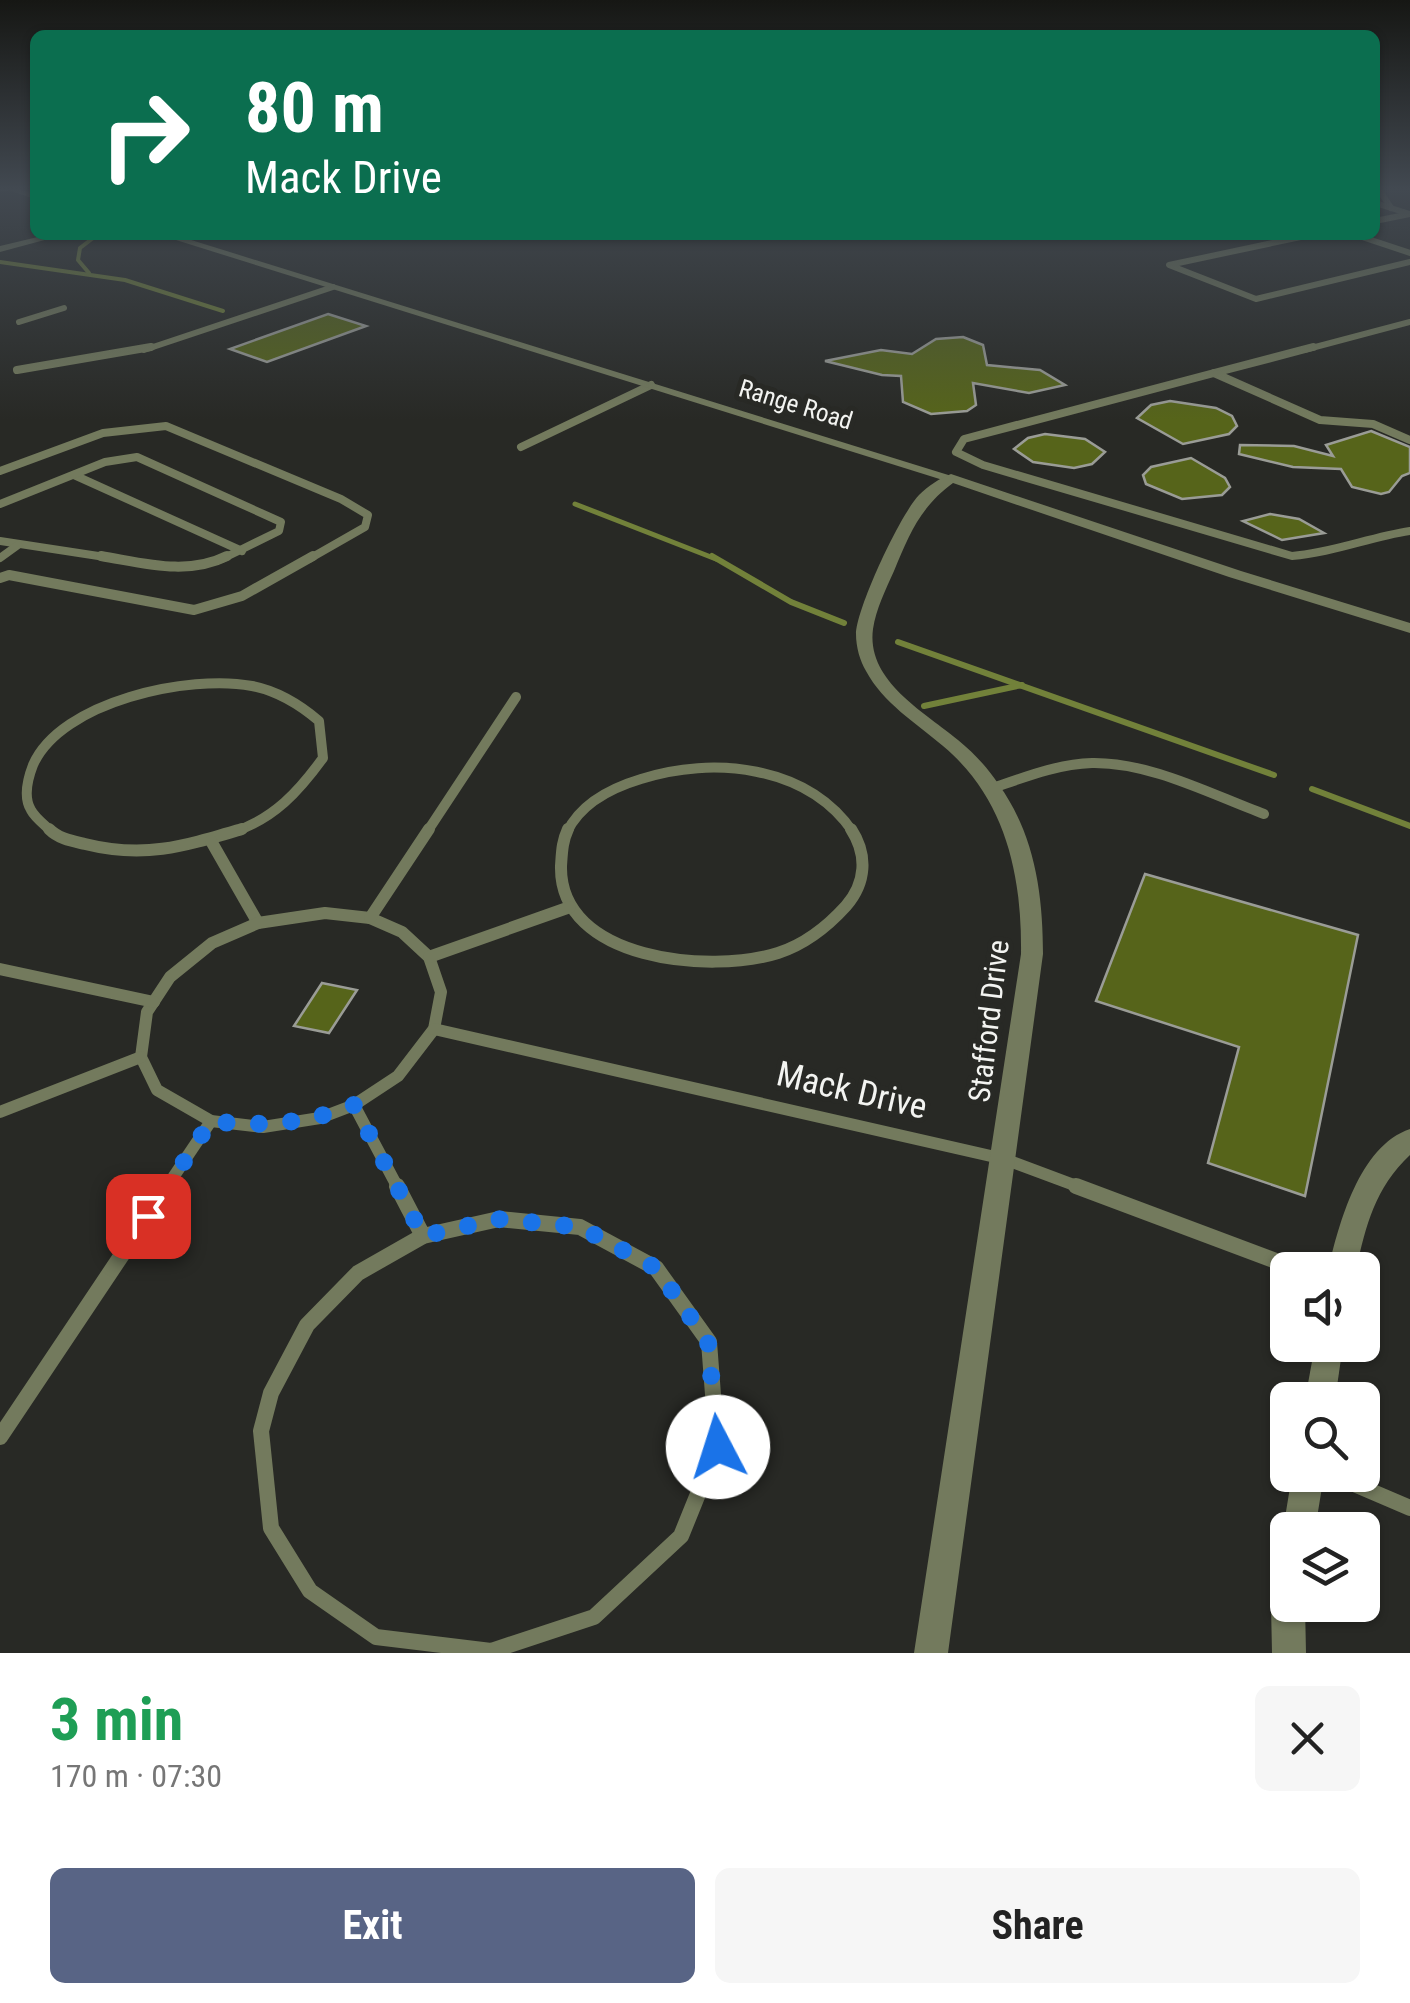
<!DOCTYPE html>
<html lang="en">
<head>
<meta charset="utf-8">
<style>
	body { margin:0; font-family:"Roboto Condensed",sans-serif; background:#f6f6f6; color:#222; height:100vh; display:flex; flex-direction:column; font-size:38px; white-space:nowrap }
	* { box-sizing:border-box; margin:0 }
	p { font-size:32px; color:#767676 }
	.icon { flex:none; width:55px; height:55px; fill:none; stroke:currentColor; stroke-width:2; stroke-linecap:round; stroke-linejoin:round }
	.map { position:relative; height:1653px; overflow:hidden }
	.panel { display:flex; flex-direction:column; background:#fff; flex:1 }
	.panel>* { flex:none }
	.hud { position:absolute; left:30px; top:30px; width:1350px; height:210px; border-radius:15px; box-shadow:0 2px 8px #0004; background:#0b6e4f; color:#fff; overflow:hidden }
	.tools { position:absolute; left:1270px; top:1252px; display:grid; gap:20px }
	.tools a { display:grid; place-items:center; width:110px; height:110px; border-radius:15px; background:#fff; box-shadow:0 2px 8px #0004; font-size:50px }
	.pin { position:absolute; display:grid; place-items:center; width:85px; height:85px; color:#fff; margin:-42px; border-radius:20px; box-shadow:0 5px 15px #0006 }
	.me { position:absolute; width:110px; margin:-55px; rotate:355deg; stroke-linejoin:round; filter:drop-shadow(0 0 8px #0008) }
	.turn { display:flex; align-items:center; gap:35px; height:210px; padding:0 50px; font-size:45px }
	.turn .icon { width:130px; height:130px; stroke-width:2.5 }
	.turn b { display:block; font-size:70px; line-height:85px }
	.round { display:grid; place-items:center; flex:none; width:105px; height:105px; border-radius:15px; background:#f6f6f6 }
	.headline { display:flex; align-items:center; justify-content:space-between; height:170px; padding:0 50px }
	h1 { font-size:60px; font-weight:700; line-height:75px; color:#1e9e55 }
	.primary-button { display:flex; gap:20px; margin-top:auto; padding:20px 50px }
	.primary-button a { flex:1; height:115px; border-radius:15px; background:#586485; color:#fff; font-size:40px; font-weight:700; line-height:115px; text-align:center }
	.primary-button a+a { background:#f6f6f6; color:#222 }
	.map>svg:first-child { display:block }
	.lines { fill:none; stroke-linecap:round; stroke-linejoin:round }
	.stream-far2 { stroke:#72813a; stroke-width:4 }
	.stream-far1 { stroke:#72813a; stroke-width:5 }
	.stream { stroke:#72813a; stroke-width:6 }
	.building { fill:#56641a; stroke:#9a9c96; stroke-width:2.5 }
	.service-far4 { stroke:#737a5d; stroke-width:6 }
	.service-far3 { stroke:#737a5d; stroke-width:8 }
	.service-far2 { stroke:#737a5d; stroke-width:10 }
	.service-far1 { stroke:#737a5d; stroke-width:12 }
	.service { stroke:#737a5d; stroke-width:16 }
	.minor { fill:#737a5d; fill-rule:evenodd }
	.tertiary { fill:#737a5d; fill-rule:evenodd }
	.rail { stroke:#b6b7b4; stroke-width:4; stroke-dasharray:8 4; stroke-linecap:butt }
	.route { stroke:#1a73e8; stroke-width:18; stroke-dasharray:0 32.4 }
	.labels { text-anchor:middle; stroke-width:10; stroke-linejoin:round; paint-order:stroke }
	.far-street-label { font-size:25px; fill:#f3f4f1; stroke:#282925 }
	.street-label { font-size:30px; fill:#f3f4f1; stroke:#282925 }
	.near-street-label { font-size:35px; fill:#f3f4f1; stroke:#282925 }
</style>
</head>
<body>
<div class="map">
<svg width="1410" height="1653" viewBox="0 0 1410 1653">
	<rect width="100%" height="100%" fill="#282925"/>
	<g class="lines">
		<g class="stream-far2">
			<polyline points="0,262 125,280 223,311"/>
			<polyline points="89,273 78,260 80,248 97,235"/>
		</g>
		<polyline class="stream-far1" points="575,504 716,559"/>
		<g class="stream">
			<polyline points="712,556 791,602 844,623"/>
			<polyline points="898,642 1274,775"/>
			<polyline points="924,706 1022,685"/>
			<polyline points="1312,789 1410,826"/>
		</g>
	</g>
	<g class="building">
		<polygon points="328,314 366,326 267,362 230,349"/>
		<polygon points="963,337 983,345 987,365 1040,370 1065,385 1029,393 973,383 976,405 967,411 931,414 903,402 901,376 882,375 825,361 881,350 912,354 936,339"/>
		<polygon points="1170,401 1216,408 1232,416 1237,426 1229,434 1183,444 1137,418 1151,405"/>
		<polygon points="1371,431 1410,447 1410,473 1402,476 1389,492 1381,494 1352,487 1341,469 1293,467 1239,454 1240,445 1294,446 1333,456 1326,445"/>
		<polygon points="1045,434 1085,439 1105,452 1092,464 1074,468 1033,462 1014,449 1028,438"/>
		<polygon points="1191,458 1225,478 1230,487 1222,495 1182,499 1146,484 1143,475 1151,467"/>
		<polygon points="1270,514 1299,519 1324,533 1282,540 1243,521"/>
		<polygon points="1145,874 1358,935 1305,1196 1208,1163 1239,1047 1096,1001"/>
		<polygon points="322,983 357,990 329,1033 294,1026"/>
	</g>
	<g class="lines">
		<g class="service-far4">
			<polyline points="1378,188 1391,208"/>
			<polyline points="1375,221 1410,214"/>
			<polyline points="1310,235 1169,265 1256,299 1410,262"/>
			<polyline points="1356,235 1410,253"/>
			<polyline points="19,322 64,308"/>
			<polyline points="144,350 333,287"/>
			<polyline points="1304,350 1410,322"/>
		</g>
		<g class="service-far3">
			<polyline points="1313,347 1214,373 1320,420 1373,424 1410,440"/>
			<polyline points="17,370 151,347"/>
			<path d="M 1214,373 L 964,439 L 956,452 L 983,465 L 1292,556 C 1332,553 1370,537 1410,531"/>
			<polyline points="521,447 651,385"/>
			<polyline points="0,471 103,433 166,426 341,499 368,515 365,527 309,559"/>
			<polyline points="74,475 242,551"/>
			<polyline points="0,504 105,462 137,457 281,522 279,531 222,559"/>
			<polyline points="0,541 118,559"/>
			<polyline points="0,558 18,545"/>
		</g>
		<g class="service-far2">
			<path d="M 101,556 C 144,563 187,576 227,556"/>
			<polyline points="0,578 9,575 194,610 242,596 313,556"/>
			<path d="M 993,788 C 1025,777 1058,764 1092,763 C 1150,762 1210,794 1264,814"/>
			<path d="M 52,832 C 45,825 35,818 31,810 C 23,797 28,778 33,765 C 61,701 190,674 252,686 C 278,691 299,704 319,721 L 323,758 C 299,791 274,819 233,832"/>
			<polyline points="427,832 516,697"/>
			<path d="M 567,832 C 581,803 611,788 641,779 C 712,756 807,765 853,832"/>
		</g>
		<g class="service-far1">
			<path d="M 49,829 C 59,839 72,841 85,844 C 145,859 185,846 242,829"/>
			<path d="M 568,829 C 562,842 562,852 561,866 C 559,961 711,974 778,953 C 806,944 827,927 846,906 C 866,883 868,855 851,829"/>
			<polyline points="211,841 258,923"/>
			<polygon points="325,913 370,918 402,932 429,957 441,992 434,1029 398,1076 354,1105 320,1118 263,1127 211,1121 157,1090 141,1057 147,1012 170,977 212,943 258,923"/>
			<polyline points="370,918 429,829"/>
			<polyline points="429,957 570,907"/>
			<polyline points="0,969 154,1002"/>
			<polyline points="434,1029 1004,1159 1082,1188"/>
			<polyline points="354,1105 398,1188"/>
			<polyline points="0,1112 141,1057"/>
			<polyline points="166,1188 211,1121"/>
		</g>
		<g class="service">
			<polyline points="397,1186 423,1236"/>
			<polyline points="1076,1186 1300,1270"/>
			<polygon points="499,1219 580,1227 656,1268 709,1342 717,1447 681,1536 594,1617 491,1651 376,1637 310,1591 271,1528 261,1431 271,1393 307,1325 358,1273 423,1236"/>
			<polyline points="0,1437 168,1186"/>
			<polyline points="1333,1475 1410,1508"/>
		</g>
		<g class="minor">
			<polygon points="7,188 35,193 35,199 8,190"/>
			<polygon points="1375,200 1410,211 1410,217 1375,206"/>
			<polygon points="46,235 63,235 0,252 0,246"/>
			<polygon points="160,235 175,235 958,478 946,481"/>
			<path d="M 1410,1129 L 1410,1155 C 1375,1188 1366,1225 1356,1270 L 1328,1270 C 1339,1224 1359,1146 1410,1129 Z"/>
			<polygon points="1315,1345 1343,1345 1335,1400 1305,1400"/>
			<polygon points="1292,1475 1324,1475 1315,1530 1288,1530 1288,1541 1283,1530"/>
			<polygon points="1288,1588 1288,1605 1305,1605 1306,1653 1272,1653 1271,1605 1276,1593"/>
		</g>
		<path class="tertiary" d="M 951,474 L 1241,571 L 1410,623 L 1410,633 L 1229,577 L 953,483 C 920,507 909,535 894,571 C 886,589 876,609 873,629 C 866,681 925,712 958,740 C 974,753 988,768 999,785 C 1035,835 1043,895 1043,954 L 948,1653 L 914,1653 L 1021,954 C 1022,875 1006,799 943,746 C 916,723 883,703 866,671 C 860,661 856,647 856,634 C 857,607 900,515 919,495 C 928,486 940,478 951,474 Z"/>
		<polyline class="rail" points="0,189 14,188"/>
	</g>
	<linearGradient id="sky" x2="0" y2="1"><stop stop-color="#161714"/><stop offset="0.45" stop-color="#424951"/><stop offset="1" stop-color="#424951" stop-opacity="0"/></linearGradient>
	<rect width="1410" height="420" fill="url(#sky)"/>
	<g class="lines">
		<path class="route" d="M 148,1216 L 211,1121 C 262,1127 305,1124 354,1105 L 423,1236 L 498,1219 L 580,1227 L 656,1268 L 708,1342 L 718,1447"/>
	</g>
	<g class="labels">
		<g class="far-street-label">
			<text transform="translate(796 404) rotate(17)" y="9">Range Road</text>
		</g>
		<g class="street-label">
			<text transform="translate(989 1021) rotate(-83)" y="10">Stafford Drive</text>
		</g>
		<g class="near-street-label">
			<text transform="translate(852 1090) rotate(13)" y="12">Mack Drive</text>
		</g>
	</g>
</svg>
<div class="tools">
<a><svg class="icon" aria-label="sound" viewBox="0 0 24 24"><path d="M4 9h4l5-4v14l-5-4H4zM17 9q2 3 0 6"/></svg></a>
<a><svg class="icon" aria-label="search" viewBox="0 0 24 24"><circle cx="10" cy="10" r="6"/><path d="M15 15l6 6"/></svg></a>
<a><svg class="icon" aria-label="layers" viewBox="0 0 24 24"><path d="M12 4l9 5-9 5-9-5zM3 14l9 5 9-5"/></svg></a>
</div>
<div class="pin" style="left:148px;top:1216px;background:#d93025"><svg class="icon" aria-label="arrive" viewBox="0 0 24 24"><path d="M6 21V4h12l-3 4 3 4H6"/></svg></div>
<svg class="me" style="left:718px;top:1447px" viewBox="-20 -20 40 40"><circle r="19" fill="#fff"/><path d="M0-13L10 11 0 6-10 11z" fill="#1a73e8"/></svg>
<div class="hud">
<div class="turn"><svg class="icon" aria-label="right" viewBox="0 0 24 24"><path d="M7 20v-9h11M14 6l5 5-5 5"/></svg><div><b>80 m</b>Mack Drive</div></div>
</div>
</div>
<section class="panel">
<div class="headline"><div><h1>3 min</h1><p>170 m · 07:30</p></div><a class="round"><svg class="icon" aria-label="close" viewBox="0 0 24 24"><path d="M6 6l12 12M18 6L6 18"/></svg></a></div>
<div class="primary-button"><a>Exit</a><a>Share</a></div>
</section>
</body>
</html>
